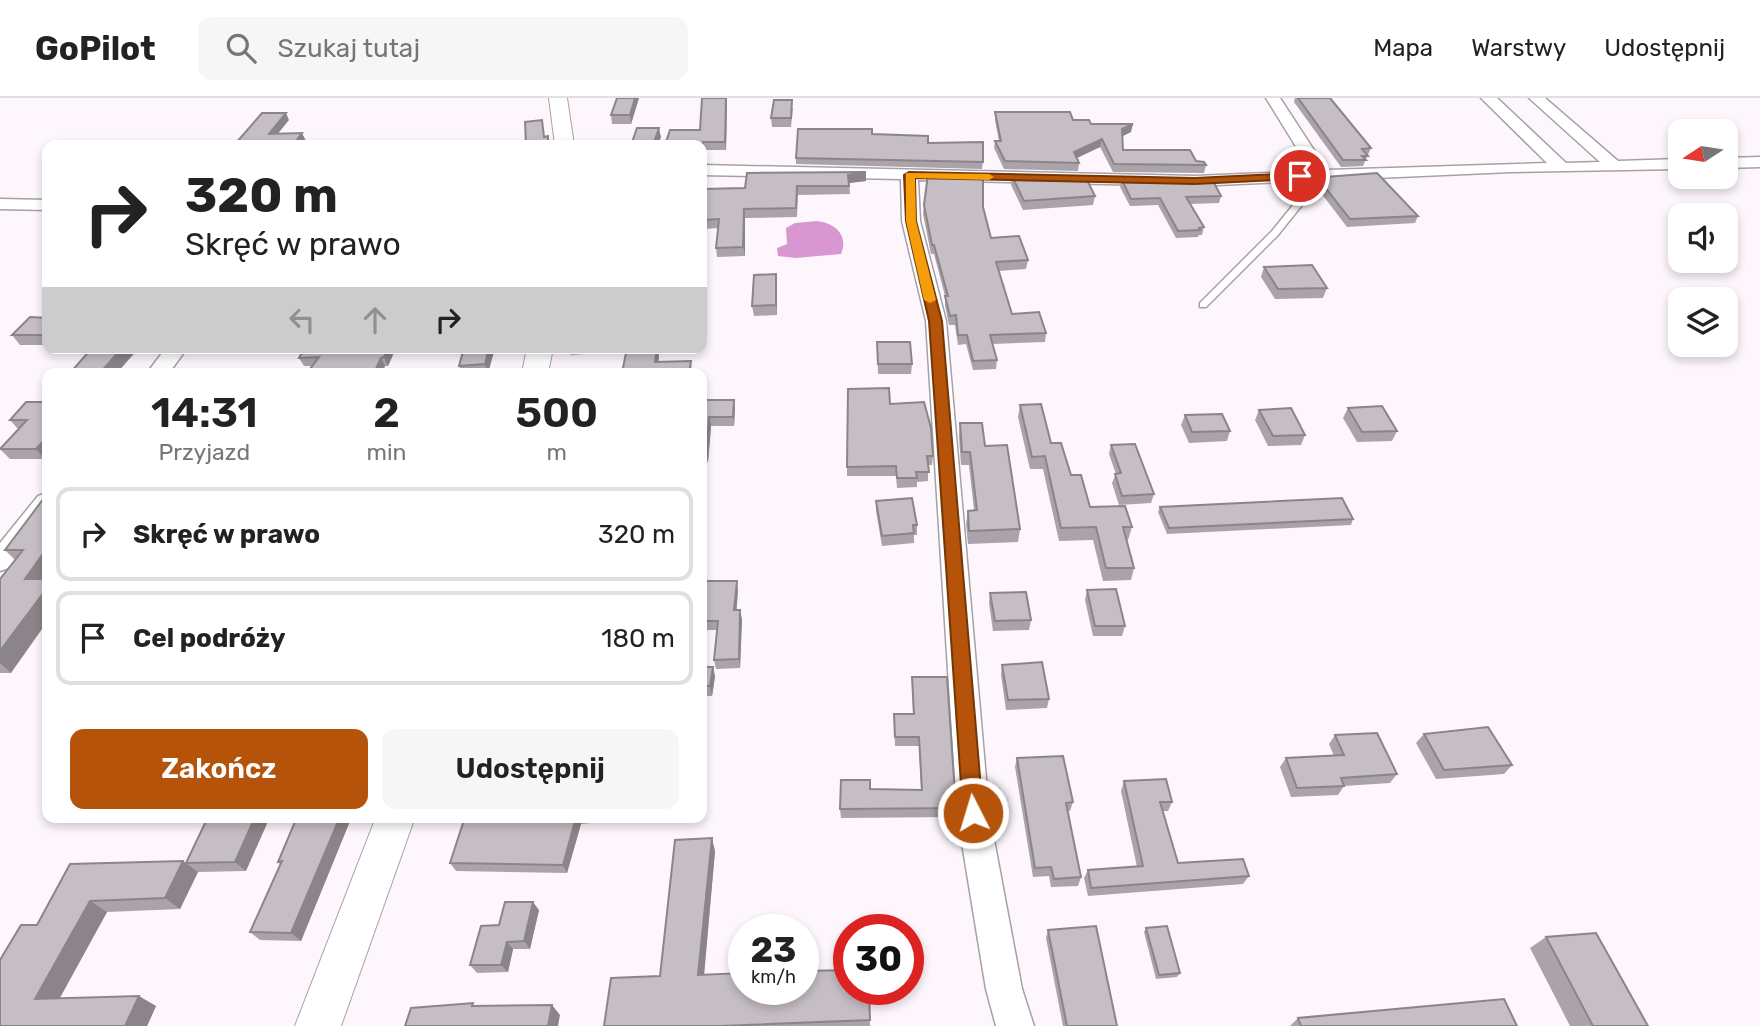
<!DOCTYPE html>
<html lang="pl">
<head>
<meta charset="utf-8">
<style>
	body { margin:0; font-family:Rubik,sans-serif; background:#f6f6f6; color:#222; height:100vh; display:flex; flex-direction:column; font-size:26px; white-space:nowrap }
	* { box-sizing:border-box; margin:0 }
	p { font-size:23px; color:#767676 }
	.icon { flex:none; width:38px; height:38px; fill:none; stroke:currentColor; stroke-width:2; stroke-linecap:round; stroke-linejoin:round }
	.map { position:relative; flex:1; overflow:hidden }
	.drawer { position:absolute; left:42px; top:270px; width:665px; height:455px; display:flex; flex-direction:column; background:#fff; border-radius:14px; box-shadow:0 4px 10px #0003 }
	.drawer>* { flex:none }
	.banner { position:absolute; left:42px; top:42px; width:665px; height:214px; border-radius:14px; box-shadow:0 4px 10px #0003; background:#fff; color:#222; overflow:hidden }
	.needle { width:46px; rotate:258deg }
	.controls { position:absolute; left:1668px; top:21px; display:grid; gap:14px }
	.controls a { display:grid; place-items:center; width:70px; height:70px; border-radius:14px; background:#fff; box-shadow:0 4px 10px #0003; font-size:35px }
	.speed { position:absolute; left:728px; top:816px; display:flex; gap:14px; font-size:35px; font-weight:700; text-align:center }
	.speed>* { display:grid; place-content:center; width:91px; height:91px; border-radius:50%; background:#fff; box-shadow:0 4px 10px #0003; line-height:1 }
	.speed small { font-size:18px; font-weight:400 }
	.speed .limit { border:10px solid #d22; background:#fff; color:#111 }
	.pin { position:absolute; display:grid; place-items:center; width:60px; height:60px; color:#fff; margin:-30px; border:4px solid #fff; border-radius:50%; box-shadow:0 2px 7px #0007 }
	.me { position:absolute; width:77px; margin:-38px; rotate:355deg; stroke-linejoin:round; filter:drop-shadow(0 0 5px #0008) }
	.turn { display:flex; align-items:center; gap:24px; height:147px; padding:0 28px; font-size:32px }
	.turn .icon { width:91px; height:91px; stroke-width:2.5 }
	.turn b { display:block; font-size:49px; line-height:60px }
	.lanes { display:flex; align-items:center; height:66px; padding:0 28px; background:#0003; justify-content:center; gap:35px; direction:ltr }
	.lanes .off { opacity:.35 }
	.eta { display:flex; justify-content:space-evenly; align-items:center; height:119px; text-align:center }
	.eta b { font-size:42px; font-weight:600; line-height:49px }
	.button { display:flex; gap:14px; margin-top:auto; padding:14px 28px }
	.button a { flex:1; height:80px; border-radius:14px; background:#b45309; color:#fff; font-size:28px; font-weight:600; line-height:80px; text-align:center }
	.button a+a { background:#f6f6f6; color:#222 }
	ul { padding:0; list-style:none }
	li { display:flex; align-items:center; gap:21px; height:94px; margin:0 14px 10px; padding:0 14px; border:4px solid #e0e0e0; border-radius:14px }
	li div { flex:1 }
	li b { display:block; font-size:26px }
	li em { font-style:normal }
	header { display:flex; align-items:center; gap:42px; box-sizing:border-box; height:98px; padding:0 35px; background:#fff; border-bottom:2px solid #e0e0e0 }
	header strong { font-size:33px }
	nav { display:flex; gap:38px; margin-inline-start:auto; font-size:24px }
	.search { width:490px; height:63px; background:#f6f6f6; display:flex; align-items:center; gap:18px; box-sizing:border-box; padding:0 24px; border-radius:14px; color:#767676; font-size:26px }
	.map>svg:first-child { display:block }
	.water { fill:#d897d0 }
	.lines { fill:none; stroke-linecap:round; stroke-linejoin:round }
	.service-casing { stroke:#a8a0a7; stroke-width:3 }
	.minor-casing { stroke:#a8a0a7; stroke-width:3 }
	.tertiary-casing { stroke:#a8a0a7; stroke-width:2 }
	.service { fill:#fff; fill-rule:evenodd }
	.minor { fill:#fff; fill-rule:evenodd }
	.tertiary { fill:#fff; fill-rule:evenodd }
	.wall { fill:#aaa3a9 }
	.shaded-wall { fill:#8b858a }
	.building { fill:#c6bec5; stroke:#8b858a; stroke-width:2 }
	.route { fill:#b45309; stroke:#753606; stroke-width:2 }
	.slow { fill:#f59e0b }
</style>
</head>
<body>
<header>
<strong>GoPilot</strong>
<div class="search"><svg class="icon" aria-label="search" viewBox="0 0 24 24"><circle cx="10" cy="10" r="6"/><path d="M15 15l6 6"/></svg>Szukaj tutaj</div>
<nav><a>Mapa</a><a>Warstwy</a><a>Udostępnij</a></nav>
</header>
<div class="map">
<svg width="1760" height="928" viewBox="0 0 1760 928">
	<rect width="100%" height="100%" fill="#fef6fd"/>
	<path class="water" d="M 817,123 C 835,125 849,137 841,156 L 796,160 L 778,158 L 777,150 L 787,146 L 786,130 L 795,125 Z"/>
	<g class="lines">
		<g class="service-casing">
			<polygon id="service" points="1319,75 1326,77 1278,137 1206,209 1200,209 1200,205 1272,133"/>
		</g>
		<g class="minor-casing">
			<g id="minor">
				<polygon points="1266,0 1280,0 1327,72 1547,65 1481,0 1497,0 1566,65 1600,64 1529,0 1545,0 1618,63 1680,61 1680,71 1511,74 1195,88 918,82 920,123 946,223 989,715 1022,891 1034,928 996,928 986,891 957,715 926,223 902,123 901,81 702,77 702,67 1195,78 1311,73"/>
				<polygon points="1760,59 1760,69 1726,70 1726,60"/>
				<polygon points="0,101 47,102 47,112 0,111"/>
				<polygon points="166,250 187,250 169,275 147,275"/>
				<polygon points="47,395 47,421 9,470 0,473 0,445 38,398"/>
			</g>
		</g>
		<g class="tertiary-casing">
			<g id="tertiary">
				<polygon points="549,0 567,0 574,47 555,47"/>
				<polygon points="527,250 553,250 548,275 522,275"/>
				<polygon points="376,719 415,719 341,928 295,928"/>
			</g>
		</g>
		<use href="#service" class="service"/>
		<use href="#minor" class="minor"/>
		<use href="#tertiary" class="tertiary"/>
	</g>
	<g class="wall">
		<polygon points="617,0 639,0 631,26 612,26 611,17"/>
		<polygon points="1295,0 1330,0 1371,50 1363,68 1341,69 1294,4"/>
		<polygon points="727,3 726,52 704,52 700,32"/>
		<polygon points="793,10 791,29 772,29 771,20"/>
		<polygon points="995,14 1073,22 1131,34 1122,38 1123,52 1196,63 1206,67 1204,75 1113,74 1100,49 1076,60 1079,65 1078,73 1004,71 994,50 995,43 999,43 995,22"/>
		<polygon points="872,36 928,45 983,64 982,71 796,66 796,60"/>
		<polygon points="866,74 866,83 849,85 850,96 798,97 797,119 745,120 745,158 717,159 716,150 718,130 702,131 702,91 745,90"/>
		<polygon points="1012,78 1095,98 1093,107 1023,112 1011,87"/>
		<polygon points="1122,82 1221,98 1219,105 1190,106 1204,129 1202,137 1199,137 1198,139 1176,140 1158,107 1130,108 1120,89"/>
		<polygon points="1321,84 1418,118 1415,125 1347,129 1318,91"/>
		<polygon points="924,107 983,109 991,140 1028,162 1026,171 998,173 1012,216 1046,235 1045,244 993,246 997,262 996,271 973,272 966,246 958,247 955,227 949,227 945,207 945,198 934,156 931,156 923,116"/>
		<polygon points="1264,169 1327,190 1323,200 1275,201 1261,179"/>
		<polygon points="776,176 777,217 754,218 752,208"/>
		<polygon points="47,220 47,247 20,247 12,237"/>
		<polygon points="877,244 912,266 911,276 878,276"/>
		<polygon points="396,250 388,268 385,268 382,275 307,275 312,268 304,268 299,260"/>
		<polygon points="464,250 495,250 488,275 462,275 459,268"/>
		<polygon points="569,250 657,250 659,259 658,264 691,263 692,275 622,275 626,253 571,257"/>
		<polygon points="47,301 47,359 45,361 10,361 0,351 18,331 10,322 45,304"/>
		<polygon points="702,302 734,302 735,310 734,328 711,328 708,364 702,364"/>
		<polygon points="890,306 933,358 932,367 928,367 928,383 917,384 917,389 897,390 896,378 847,378 847,369"/>
		<polygon points="1020,307 1051,345 1071,377 1090,409 1132,429 1128,442 1126,442 1134,470 1131,482 1103,483 1093,442 1059,443 1043,371 1030,371 1018,319"/>
		<polygon points="1348,310 1397,333 1392,343 1357,344 1343,320"/>
		<polygon points="1259,312 1305,337 1301,347 1268,348 1255,322"/>
		<polygon points="1185,317 1230,333 1227,343 1189,345 1181,327"/>
		<polygon points="960,325 985,348 1020,431 1018,444 968,446 966,426 968,413 974,412 969,367 961,367 959,339"/>
		<polygon points="1111,347 1154,396 1151,405 1119,407 1112,385 1116,376 1109,356"/>
		<polygon points="47,396 11,575 0,575 0,481 15,462 5,452"/>
		<polygon points="876,403 917,427 917,437 914,437 914,445 882,448 876,413"/>
		<polygon points="1160,409 1353,421 1351,427 1167,436 1158,414"/>
		<polygon points="702,428 706,483 738,492 736,512 742,521 740,570 716,571 714,562 717,532 704,532 704,528 702,528"/>
		<polygon points="1087,492 1125,528 1122,538 1093,538 1085,502"/>
		<polygon points="990,495 1031,522 1029,532 993,533 989,505"/>
		<polygon points="1002,567 1049,601 1047,610 1006,612 1001,577"/>
		<polygon points="702,569 715,578 712,598 702,598"/>
		<polygon points="912,579 956,710 955,719 841,720 840,711 870,691 921,692 919,648 895,648 894,616 913,616"/>
		<polygon points="1424,636 1512,667 1504,676 1436,681 1416,645"/>
		<polygon points="1335,637 1397,676 1390,685 1344,688 1338,697 1291,699 1280,669 1286,660 1334,658 1329,646"/>
		<polygon points="1017,660 1073,704 1070,713 1067,713 1081,779 1078,788 1051,789 1049,778 1033,779 1015,669"/>
		<polygon points="1124,683 1172,704 1168,713 1163,713 1178,765 1249,778 1243,786 1088,798 1084,780 1088,772 1137,769 1121,693"/>
		<polygon points="208,719 246,773 198,774 180,811 107,814 60,900 156,908 147,928 0,928 37,827 70,766 186,765"/>
		<polygon points="465,719 660,719 581,726 567,775 456,773 450,765"/>
		<polygon points="350,723 301,843 260,842 250,834 281,767 278,764"/>
		<polygon points="715,753 704,877 869,891 870,928 604,928 660,878"/>
		<polygon points="539,812 530,851 513,851 508,874 477,875 470,867 499,827"/>
		<polygon points="1146,830 1180,875 1177,879 1156,881 1144,834"/>
		<polygon points="1048,832 1117,928 1063,928 1046,840"/>
		<polygon points="1546,839 1648,928 1570,928 1530,850"/>
		<polygon points="1298,920 1517,928 1290,928"/>
	</g>
	<g class="shaded-wall">
		<polygon points="635,0 639,0 631,26 630,17"/>
		<polygon points="726,0 727,3 726,52 725,44"/>
		<polygon points="286,15 289,22 272,43 269,36"/>
		<polygon points="1133,26 1131,34 1121,39 1122,31"/>
		<polygon points="659,30 661,39 658,47 653,47"/>
		<polygon points="302,35 306,43 302,47 293,47"/>
		<polygon points="1102,41 1100,49 1073,62 1074,54"/>
		<polygon points="703,44 704,52 702,60 702,47"/>
		<polygon points="866,74 866,83 849,85 848,77"/>
		<polygon points="744,111 745,120 745,158 743,149"/>
		<polygon points="776,176 777,186 777,217 776,207"/>
		<polygon points="122,250 139,250 117,275 100,275"/>
		<polygon points="388,250 396,250 388,268 384,259"/>
		<polygon points="489,250 495,250 488,275 485,266"/>
		<polygon points="657,250 659,259 657,273 655,264"/>
		<polygon points="381,260 385,268 382,275 374,275"/>
		<polygon points="734,302 735,310 734,328 733,319"/>
		<polygon points="709,319 711,328 708,364 706,355"/>
		<polygon points="47,339 47,359 45,361 36,351"/>
		<polygon points="702,428 703,434 707,493 705,483"/>
		<polygon points="47,450 47,484 25,481"/>
		<polygon points="737,483 738,492 736,521 734,512"/>
		<polygon points="47,490 47,524 11,575 0,565 0,553"/>
		<polygon points="740,512 742,521 740,570 739,561"/>
		<polygon points="713,569 715,578 712,598 710,588"/>
		<polygon points="255,719 270,719 246,773 235,764"/>
		<polygon points="340,719 347,719 350,723 301,843 291,835"/>
		<polygon points="576,719 577,719 581,726 567,775 563,767"/>
		<polygon points="712,740 715,753 703,888 698,877"/>
		<polygon points="183,763 198,774 180,811 165,800"/>
		<polygon points="90,803 107,814 54,910 35,901"/>
		<polygon points="533,804 539,812 530,851 524,843"/>
		<polygon points="507,844 513,851 508,874 501,867"/>
		<polygon points="139,898 156,908 147,928 125,928"/>
		<polygon points="552,907 560,917 558,928 548,928"/>
	</g>
	<g class="building">
		<polygon points="617,0 635,0 630,17 611,17"/>
		<polygon points="702,0 726,0 725,44 703,44 702,47 665,47 670,32 700,32"/>
		<polygon points="1298,0 1330,0 1371,50 1362,51 1368,58 1362,58 1366,62 1343,62"/>
		<polygon points="774,2 792,2 791,20 771,20"/>
		<polygon points="995,14 1070,14 1073,22 1089,22 1091,26 1133,26 1122,31 1123,52 1190,52 1196,63 1204,64 1206,67 1114,66 1102,41 1074,54 1079,65 1005,63 995,43 1001,43"/>
		<polygon points="262,15 286,15 269,36 302,35 293,47 213,47 214,46 236,45"/>
		<polygon points="542,22 544,39 548,38 548,47 526,47 525,24"/>
		<polygon points="637,30 659,30 653,47 631,47"/>
		<polygon points="798,31 872,31 872,36 928,38 928,45 983,44 983,64 796,60"/>
		<polygon points="444,45 443,47 416,47 417,46"/>
		<polygon points="866,74 848,77 849,88 797,88 796,110 744,111 743,149 716,150 719,121 702,122 702,91 745,90 747,75"/>
		<polygon points="1377,75 1418,118 1350,121 1321,84 1325,79"/>
		<polygon points="928,76 983,77 983,109 991,140 1019,138 1028,162 996,164 1012,216 1039,214 1046,235 990,237 997,262 973,263 967,237 958,237 956,217 950,218 945,198 948,198 934,147 932,147 924,107"/>
		<polygon points="1012,78 1086,80 1095,98 1024,103"/>
		<polygon points="1122,82 1213,83 1221,98 1186,99 1204,129 1199,130 1200,132 1178,133 1160,100 1131,101"/>
		<polygon points="1312,167 1327,190 1278,191 1264,169"/>
		<polygon points="776,176 776,207 752,208 754,177"/>
		<polygon points="30,219 47,220 47,237 12,237"/>
		<polygon points="877,244 910,244 912,266 878,266"/>
		<polygon points="92,250 122,250 100,275 70,275"/>
		<polygon points="305,250 388,250 384,259 381,260 374,275 307,275 319,259 299,260"/>
		<polygon points="464,250 489,250 485,266 459,268"/>
		<polygon points="627,250 657,250 655,264 691,263 689,275 622,275"/>
		<polygon points="889,290 890,306 924,304 931,330 933,358 927,358 929,374 916,374 917,380 897,380 896,368 847,369 848,291"/>
		<polygon points="47,301 47,339 36,351 0,351 27,322 10,322 26,304 45,304"/>
		<polygon points="702,302 734,302 733,319 709,319 706,355 702,355"/>
		<polygon points="1041,306 1051,345 1061,345 1071,377 1081,377 1090,409 1125,408 1132,429 1123,429 1134,470 1106,470 1096,429 1061,430 1045,358 1032,359 1020,307"/>
		<polygon points="1382,308 1397,333 1362,334 1348,310"/>
		<polygon points="1291,310 1305,337 1273,338 1259,312"/>
		<polygon points="1222,316 1230,333 1192,334 1185,317"/>
		<polygon points="960,325 982,325 985,348 1007,347 1020,431 969,433 968,413 977,412 970,354 962,354"/>
		<polygon points="1135,346 1154,396 1122,398 1115,376 1121,375 1111,347"/>
		<polygon points="47,396 47,450 25,481 47,481 47,490 0,553 0,481 23,452 5,452"/>
		<polygon points="912,400 917,427 913,427 914,435 882,438 876,403"/>
		<polygon points="1342,400 1353,421 1169,430 1160,409"/>
		<polygon points="702,435 705,483 737,483 734,512 740,512 739,561 714,562 718,523 702,523"/>
		<polygon points="1116,491 1125,528 1095,528 1087,492"/>
		<polygon points="1026,494 1031,522 995,523 990,495"/>
		<polygon points="1042,564 1049,601 1008,602 1002,567"/>
		<polygon points="702,569 713,569 710,588 702,588"/>
		<polygon points="912,579 947,579 956,710 840,711 841,682 870,682 870,691 922,692 919,639 895,639 894,616 914,616"/>
		<polygon points="1488,629 1512,667 1444,672 1424,636"/>
		<polygon points="1377,635 1397,676 1341,680 1344,688 1297,690 1286,660 1344,657 1335,637"/>
		<polygon points="1063,658 1073,704 1066,705 1081,779 1054,781 1051,769 1035,770 1017,660"/>
		<polygon points="1166,681 1172,704 1160,704 1178,765 1243,761 1249,778 1091,790 1088,772 1143,768 1124,683"/>
		<polygon points="208,719 255,719 235,764 186,765"/>
		<polygon points="297,719 340,719 291,835 250,834 282,763 278,764"/>
		<polygon points="465,719 576,719 563,767 450,765"/>
		<polygon points="712,740 698,877 744,875 744,891 803,891 803,873 849,872 849,891 869,891 870,922 721,928 604,928 611,880 660,878 675,742"/>
		<polygon points="183,763 165,800 90,803 35,901 139,898 125,928 0,928 0,862 21,827 37,827 70,766"/>
		<polygon points="505,804 533,804 524,843 507,844 501,867 470,867 481,828 499,827"/>
		<polygon points="1096,828 1117,928 1067,928 1048,832"/>
		<polygon points="1167,828 1180,875 1159,877 1146,830"/>
		<polygon points="1596,835 1648,928 1593,928 1546,839"/>
		<polygon points="1504,901 1517,928 1301,928 1298,920"/>
		<polygon points="473,905 472,908 552,907 548,928 405,928 411,910"/>
	</g>
	<polygon class="route" points="909,74 1195,80 1300,75 1305,78 1300,81 1195,86 915,80 916,123 942,223 983,715 980,721 973,724 966,721 963,715 929,223 906,123 904,77"/>
	<polygon class="slow" points="906,75 989,76 994,79 989,82 915,80 916,123 936,202 930,205 924,202 906,123"/>
</svg>
<div class="controls">
<a><svg class="needle" viewBox="-14 -14 28 28"><path d="M0-13l5 13h-10z" fill="#e53935"/><path d="M0 13l5-13h-10z" fill="#767676"/></svg></a>
<a><svg class="icon" aria-label="sound" viewBox="0 0 24 24"><path d="M4 9h4l5-4v14l-5-4H4zM17 9q2 3 0 6"/></svg></a>
<a><svg class="icon" aria-label="layers" viewBox="0 0 24 24"><path d="M12 4l9 5-9 5-9-5zM3 14l9 5 9-5"/></svg></a>
</div>
<div class="speed"><div>23<small>km/h</small></div><div class="limit">30</div></div>
<div class="pin" style="left:1300px;top:78px;background:#d93025"><svg class="icon" aria-label="arrive" viewBox="0 0 24 24"><path d="M6 21V4h12l-3 4 3 4H6"/></svg></div>
<svg class="me" style="left:973px;top:715px" viewBox="-20 -20 40 40"><circle r="17" fill="#b45309" stroke="#fff" stroke-width="3"/><path d="M0-11L8 9 0 5-8 9z" fill="#fff"/></svg>
<div class="banner">
<div class="turn"><svg class="icon" aria-label="right" viewBox="0 0 24 24"><path d="M7 20v-9h11M14 6l5 5-5 5"/></svg><div><b>320 m</b>Skręć w prawo</div></div>
<div class="lanes"><svg class="icon off" aria-label="left" viewBox="0 0 24 24"><path d="M17 20v-9H6M10 6l-5 5 5 5"/></svg><svg class="icon off" aria-label="ahead" viewBox="0 0 24 24"><path d="M12 20V5M6 11l6-6 6 6"/></svg><svg class="icon" aria-label="right" viewBox="0 0 24 24"><path d="M7 20v-9h11M14 6l5 5-5 5"/></svg></div>
</div>
<section class="drawer">
<div class="eta">
<div><b>14:31</b><p>Przyjazd</p></div>
<div><b>2</b><p>min</p></div>
<div><b>500</b><p>m</p></div>
</div>
<ul>
<li><svg class="icon" aria-label="right" viewBox="0 0 24 24"><path d="M7 20v-9h11M14 6l5 5-5 5"/></svg><div><b>Skręć w prawo</b></div><em>320 m</em></li>
<li><svg class="icon" aria-label="arrive" viewBox="0 0 24 24"><path d="M6 21V4h12l-3 4 3 4H6"/></svg><div><b>Cel podróży</b></div><em>180 m</em></li>
</ul>
<div class="button"><a>Zakończ</a><a>Udostępnij</a></div>
</section>
</div>
</body>
</html>
